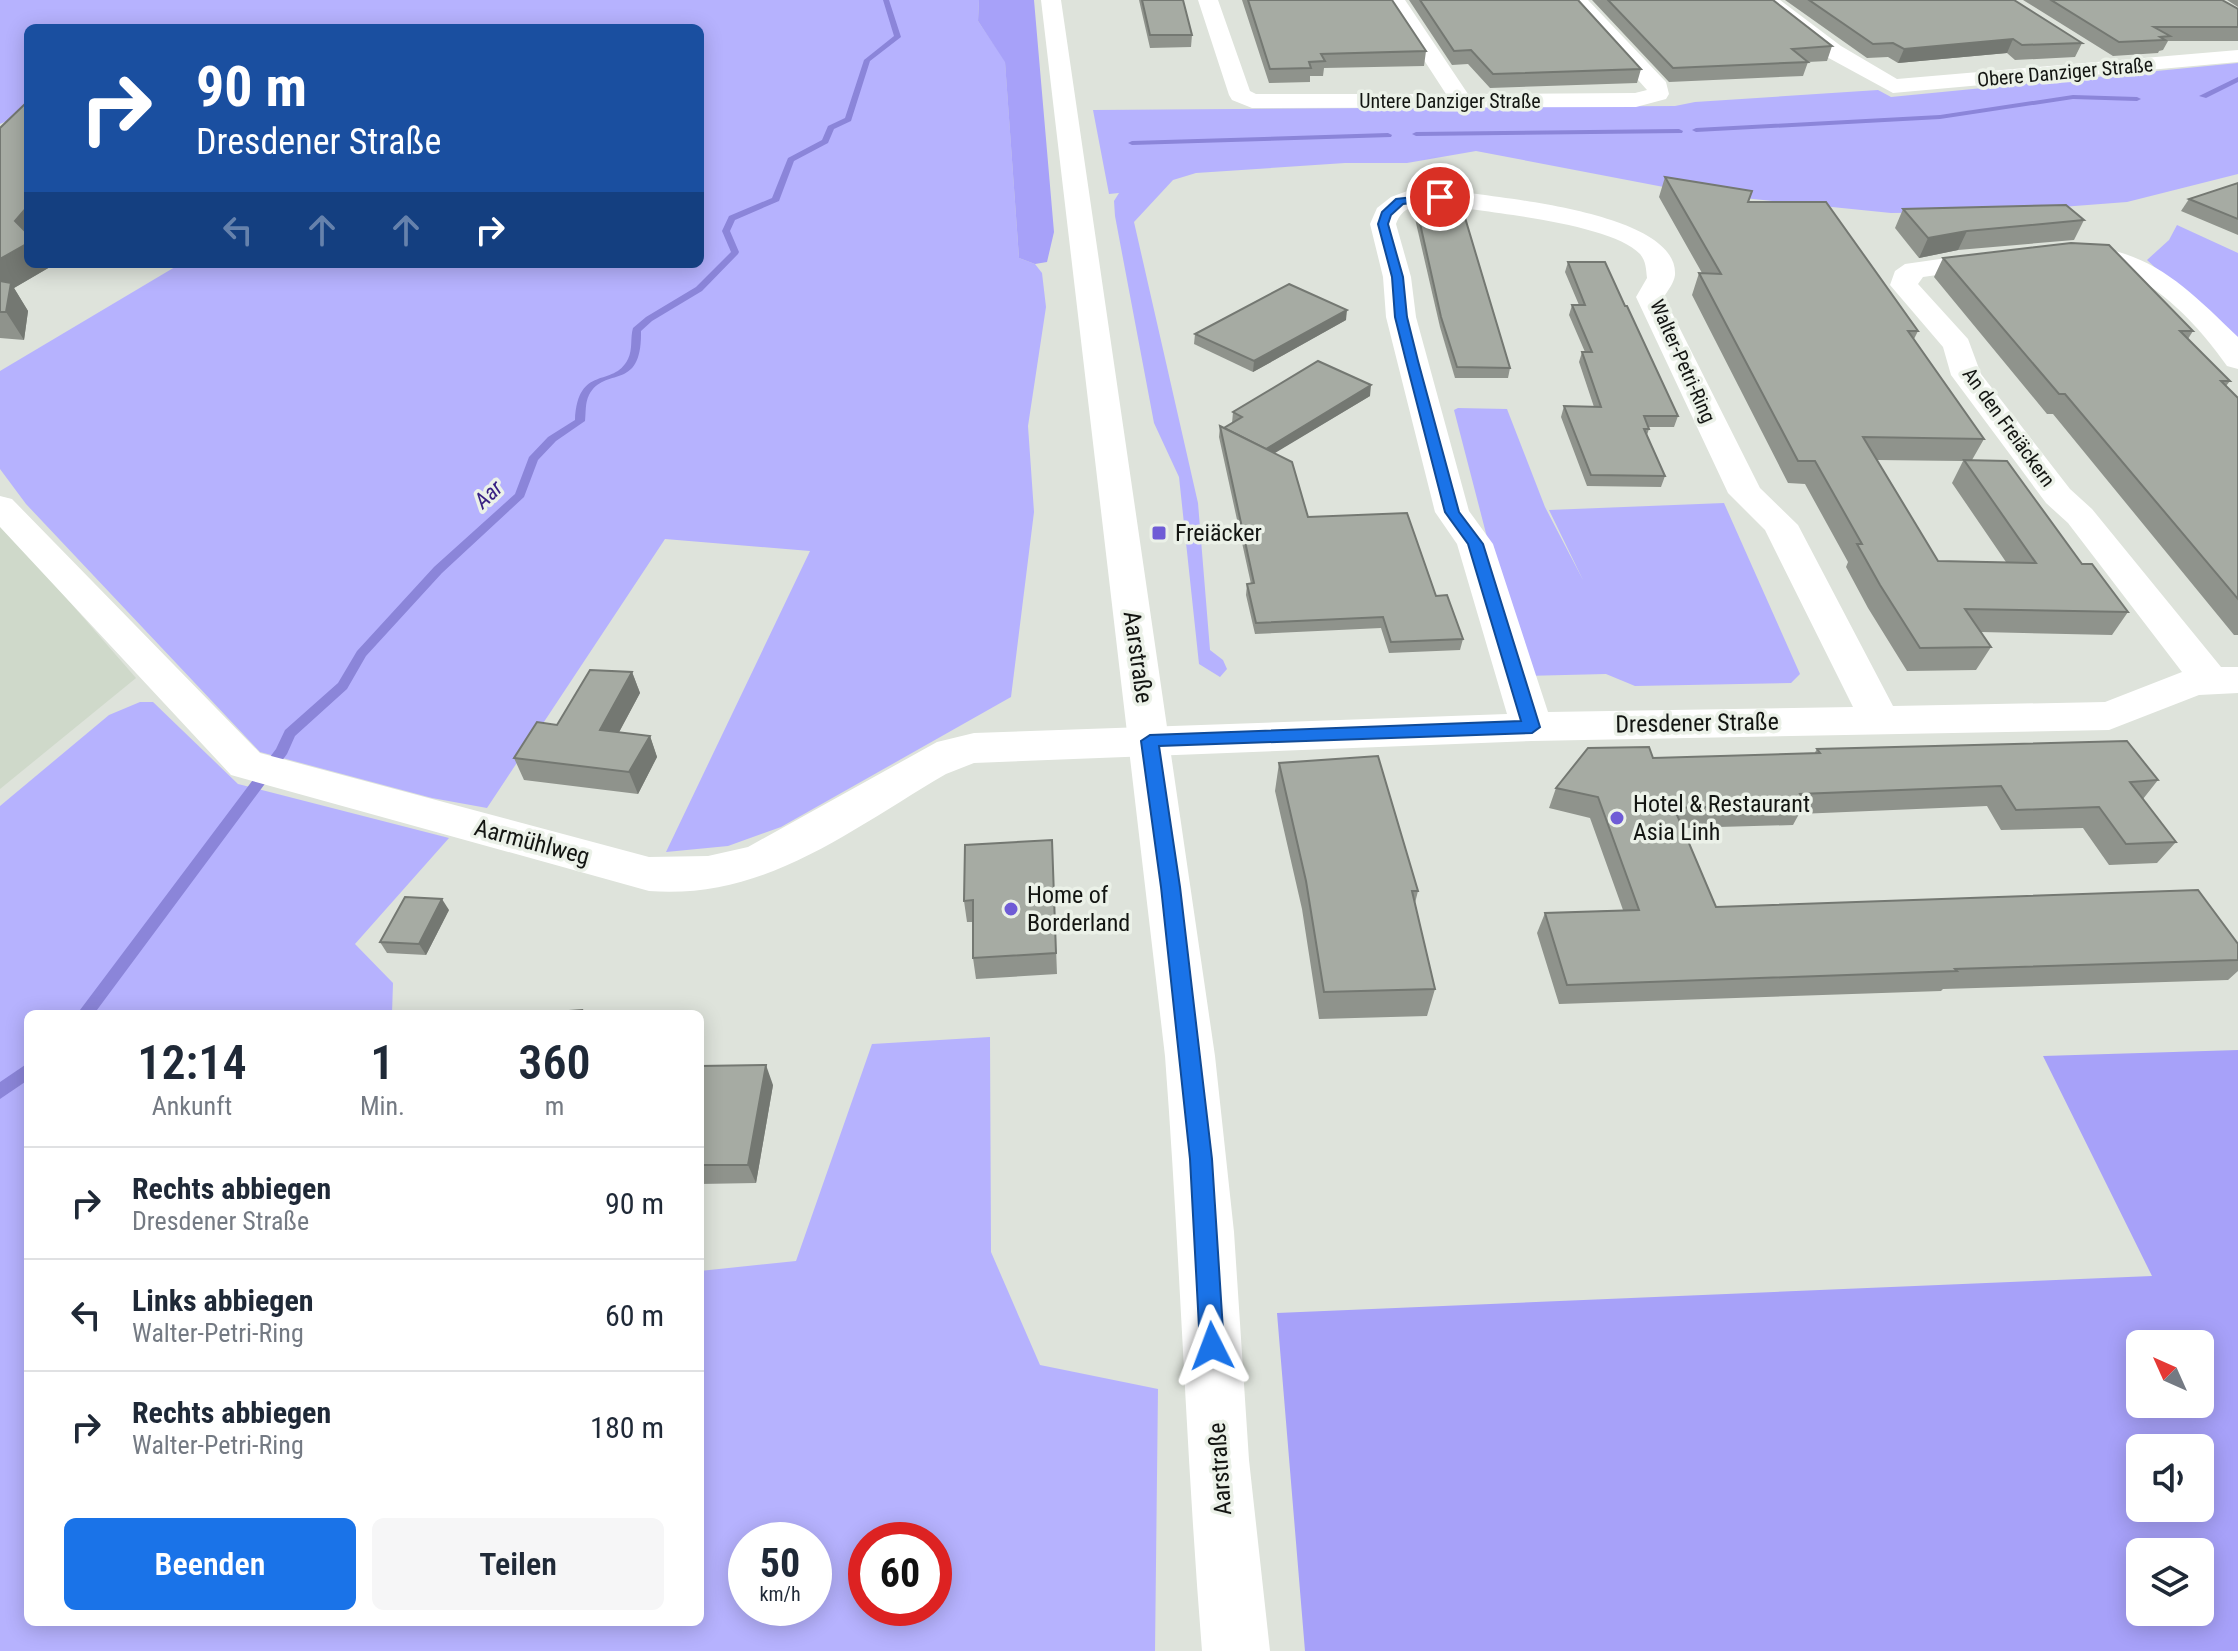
<!DOCTYPE html>
<html lang="de">
<head>
<meta charset="utf-8">
<style>
	body { margin:0; font-family:"Roboto Condensed",sans-serif; background:#f6f6f7; color:#1f2937; height:100vh; display:flex; flex-direction:column; font-size:30px; white-space:nowrap }
	* { box-sizing:border-box; margin:0 }
	p { font-size:26px; color:#747a83 }
	.icon { flex:none; width:44px; height:44px; fill:none; stroke:currentColor; stroke-width:2; stroke-linecap:round; stroke-linejoin:round }
	.map { position:relative; flex:1; overflow:hidden }
	.side { position:absolute; left:24px; top:1010px; width:680px; height:616px; display:flex; flex-direction:column; background:#fff; border-radius:12px; box-shadow:0 4px 20px #0003 }
	.side>* { flex:none }
	.banner { position:absolute; left:24px; top:24px; width:680px; height:244px; border-radius:12px; box-shadow:0 4px 20px #0003; background:#1a4fa0; color:#fff; overflow:hidden }
	.needle { width:52px; rotate:315deg }
	.buttons { position:absolute; left:2126px; top:1330px; display:grid; gap:16px }
	.buttons a { display:grid; place-items:center; width:88px; height:88px; border-radius:12px; background:#fff; box-shadow:0 4px 20px #0003; font-size:40px }
	.speed { position:absolute; left:728px; top:1522px; display:flex; gap:16px; font-size:40px; font-weight:700; text-align:center }
	.speed>* { display:grid; place-content:center; width:104px; height:104px; border-radius:50%; background:#fff; box-shadow:0 4px 20px #0003; line-height:1 }
	.speed small { font-size:20px; font-weight:400 }
	.speed .limit { border:12px solid #d22; background:#fff; color:#111 }
	.pin { position:absolute; display:grid; place-items:center; width:68px; height:68px; color:#fff; margin:-34px; border:4px solid #fff; border-radius:50%; box-shadow:0 2px 8px #0007 }
	.me { position:absolute; width:88px; margin:-44px; rotate:357deg; stroke-linejoin:round; filter:drop-shadow(0 0 6px #0008) }
	.turn { display:flex; align-items:center; gap:28px; height:168px; padding:0 40px; font-size:36px }
	.turn .icon { width:104px; height:104px; stroke-width:2.5 }
	.turn b { display:block; font-size:56px; line-height:68px }
	.lanes { display:flex; align-items:center; height:76px; padding:0 40px; background:#0003; justify-content:center; gap:40px; direction:ltr }
	.lanes .off { opacity:.35 }
	.eta { display:flex; justify-content:space-evenly; align-items:center; height:136px; text-align:center }
	.eta b { font-size:48px; font-weight:600; line-height:56px }
	.action { display:flex; gap:16px; margin-top:auto; padding:16px 40px }
	.action a { flex:1; height:92px; border-radius:12px; background:#1a73e8; color:#fff; font-size:32px; font-weight:600; line-height:92px; text-align:center }
	.action a+a { background:#f6f6f7; color:#1f2937 }
	ul { padding:0; list-style:none }
	li { display:flex; align-items:center; gap:24px; height:112px; padding:0 40px; border-top:2px solid #e0e1e3 }
	li div { flex:1 }
	li b { display:block; font-size:30px }
	li em { font-style:normal }
	.map>svg:first-child { display:block }
	.built { fill:#cfd9ca }
	.green { fill:#b6b2fe; fill-rule:evenodd }
	.forest { fill:#a7a1f9; fill-rule:evenodd }
	.lines { fill:none; stroke-linecap:round; stroke-linejoin:round }
	.stream { fill:#8b85d9; fill-rule:evenodd }
	.street { fill:#fff; fill-rule:evenodd }
	.primary { fill:#fff; fill-rule:evenodd }
	.wall { fill:#8f938c; fill-rule:evenodd }
	.shaded-wall { fill:#747872 }
	.building { fill:#a6aba3; stroke:#747872; stroke-width:2 }
	.route { fill:#1a73e8; stroke:#114b97; stroke-width:2 }
	.poi-dot { fill:#6f5cd6; stroke:#ebf1e8; stroke-width:3 }
	.labels { text-anchor:middle; stroke-width:7; stroke-linejoin:round; paint-order:stroke }
	.far-street-label { font-size:20px; fill:#131512; stroke:#ebf1e8 }
	.far-water-label { font-size:22px; font-style:italic; fill:#371f82; stroke:#ebf1e8 }
	.poi-label { font-size:24px; fill:#131512; stroke:#ebf1e8; text-anchor:start }
	.street-label { font-size:24px; fill:#131512; stroke:#ebf1e8 }
</style>
</head>
<body>
<div class="map">
<svg width="2238" height="1651" viewBox="0 0 2238 1651">
	<rect width="100%" height="100%" fill="#dee3db"/>
	<polygon class="built" points="0,522 136,678 0,789"/>
	<g class="green">
		<polygon points="0,0 979,0 978,21 1005,61 1019,258 1035,264 1042,273 1046,307 1028,426 1034,512 1011,697 781,827 728,846 666,852 810,551 665,539 487,808 432,798 260,752 26,504 0,469 0,371 180,264 700,264 700,28 28,28 28,112 0,124"/>
		<polygon points="2238,63 2238,174 2127,202 1995,212 1891,213 1695,193 1476,151 1407,163 1345,163 1196,173 1173,180 1134,222 1198,503 1210,650 1223,660 1227,669 1220,677 1199,664 1179,477 1154,423 1115,216 1114,201 1119,193 1109,194 1093,110 1675,106 1695,102 1878,90 1891,97"/>
		<polygon points="2177,225 2238,253 2238,344 2147,260 2169,240"/>
		<polygon points="1458,408 1507,409 1545,507 1583,580 1549,510 1724,503 1800,674 1791,683 1635,686 1606,674 1523,676 1454,410"/>
		<path d="M 140,702 L 153,702 L 238,784 L 449,838 L 355,944 L 393,983 L 392,1014 L 28,1014 L 28,1622 L 700,1622 L 700,1271 L 796,1261 L 872,1044 L 990,1037 L 991,1252 L 1040,1365 L 1158,1389 L 1155,1651 L 0,1651 L 0,806 L 109,715 ZM 746,1540 L 814,1540 L 814,1608 L 746,1608 ZM 866,1540 L 934,1540 L 934,1608 L 866,1608 Z"/>
	</g>
	<g class="forest">
		<polygon points="979,0 1034,0 1054,232 1047,262 1035,264 1019,258 1005,62 978,21"/>
		<path d="M 2238,1050 L 2238,1651 L 1305,1651 L 1277,1313 L 2152,1276 L 2043,1056 ZM 2140,1344 L 2200,1344 L 2200,1404 L 2140,1404 ZM 2140,1448 L 2200,1448 L 2200,1508 L 2140,1508 ZM 2140,1552 L 2200,1552 L 2200,1612 L 2140,1612 Z"/>
	</g>
	<g class="lines">
		<g class="stream">
			<path d="M 883,0 L 889,0 L 901,37 L 870,61 L 851,121 L 834,129 L 828,143 L 794,161 L 779,201 L 735,220 L 730,231 L 739,252 L 738,254 L 702,291 L 652,321 L 641,331 C 642,393 605,365 589,395 C 585,403 586,412 585,421 L 556,441 L 538,460 L 524,497 L 442,573 L 366,656 L 347,689 L 295,736 L 287,754 L 94,1014 L 77,1014 L 276,749 L 285,730 L 338,683 L 357,651 L 434,567 L 515,494 L 529,457 L 548,437 L 575,420 C 578,363 613,389 628,359 C 633,349 630,338 633,328 L 646,317 L 696,287 L 731,252 L 722,231 L 729,216 L 772,198 L 788,158 L 822,140 L 828,126 L 845,118 L 864,60 L 894,36 Z"/>
			<polygon points="2238,77 2238,82 2206,98 2199,96"/>
			<polygon points="2073,95 2137,97 2141,99 2137,101 2073,99 1940,119 1696,132 1692,130 1696,128 1940,115"/>
			<polygon points="1679,129 1683,131 1682,133 1416,136 1412,134 1416,132"/>
			<polygon points="1388,133 1392,135 1391,137 1132,145 1128,143 1132,141"/>
			<polygon points="28,1063 28,1080 0,1099 0,1082"/>
		</g>
		<g class="street">
			<polygon points="1198,0 1218,0 1250,91 1256,94 1446,94 1385,0 1405,0 1468,94 1635,93 1647,90 1567,0 1588,0 1666,82 1669,94 1666,99 1636,107 1252,108 1232,100 1229,95"/>
			<polygon points="1757,0 1780,0 1841,46 1897,79 2238,50 2238,62 1893,93 1825,56"/>
			<path d="M 1440,189 C 1487,197 1679,210 1675,275 C 1674,283 1668,290 1664,297 L 1760,488 L 1798,525 L 1893,706 L 2105,702 L 2182,672 L 2068,523 L 2046,503 L 1951,375 L 1943,347 L 1890,285 L 1895,271 L 1905,264 L 1996,251 L 2006,253 L 2010,259 L 2006,265 L 1923,277 L 1918,284 L 1968,339 L 1981,374 L 2070,489 L 2092,509 L 2221,667 L 2238,667 L 2238,693 L 2199,695 L 2109,730 L 1532,741 L 974,763 L 946,774 C 850,830 765,900 649,891 L 231,775 L 0,527 L 0,496 L 12,499 L 260,753 L 649,857 L 708,856 L 748,847 L 937,742 L 974,733 L 1507,714 L 1457,544 L 1435,512 L 1386,317 L 1383,277 L 1370,224 L 1377,208 L 1391,197 L 1410,190 ZM 1440,205 C 1485,212 1611,223 1640,254 C 1646,261 1646,269 1647,278 L 1636,297 L 1728,493 L 1765,530 L 1853,707 L 1548,712 L 1493,544 L 1469,511 L 1416,317 L 1411,277 L 1396,224 C 1403,203 1422,205 1440,205 Z"/>
			<path d="M 2065,245 C 2146,245 2183,284 2238,337 L 2238,369 L 2227,366 C 2200,327 2158,282 2111,266 C 2093,259 2074,263 2055,259 L 2051,253 L 2055,247 Z"/>
		</g>
		<path class="primary" d="M 1041,0 L 1061,0 L 1215,1056 L 1234,1232 L 1249,1460 L 1270,1651 L 1202,1651 C 1186,1453 1180,1254 1165,1056 Z"/>
	</g>
	<g class="wall">
		<polygon points="1139,0 1183,0 1192,35 1191,47 1150,48"/>
		<polygon points="1242,0 1392,0 1426,51 1424,66 1324,68 1323,76 1310,76 1310,82 1269,83"/>
		<polygon points="1409,0 1578,0 1641,69 1637,83 1490,88 1468,64 1452,65"/>
		<polygon points="1592,0 1773,0 1832,46 1827,61 1808,62 1803,76 1669,82"/>
		<polygon points="1785,0 2014,0 2082,43 2075,57 2015,60 2007,53 1898,63 1888,57 1867,58"/>
		<polygon points="2023,0 2222,0 2238,9 2238,41 2168,41 2163,50 2159,51 2158,53 2113,56"/>
		<polygon points="2227,0 2238,0 2238,7"/>
		<polygon points="0,128 28,264 49,264 50,267 14,288 28,311 24,340 0,338"/>
		<path d="M 1665,177 L 1748,202 L 1918,331 L 1914,339 L 1984,439 L 1972,460 L 2082,564 L 2128,612 L 2112,635 L 1981,632 L 1991,647 L 1976,670 L 1907,671 L 1868,608 L 1846,567 L 1848,562 L 1805,484 L 1788,483 L 1692,295 L 1699,273 L 1702,273 L 1659,197 ZM 1877,460 L 1963,461 L 1952,483 L 2006,562 L 1938,561 Z"/>
		<polygon points="2238,183 2238,235 2181,211 2189,199"/>
		<polygon points="1415,201 1510,368 1508,378 1455,378 1440,327 1413,210"/>
		<polygon points="1903,209 2084,220 2074,240 1958,250 1919,258 1895,228"/>
		<polygon points="1943,258 2193,331 2188,339 2230,381 2226,386 2238,398 2238,635 2234,635 2053,414 2047,414 1934,277"/>
		<polygon points="1568,262 1625,306 1678,416 1674,427 1648,427 1649,429 1647,435 1665,476 1661,487 1587,486 1561,417 1564,406 1594,407 1579,362 1582,352 1585,352 1569,315 1572,305 1579,305 1565,272"/>
		<polygon points="1346,320 1253,372 1194,344 1195,334"/>
		<polygon points="1370,396 1274,453 1308,517 1436,596 1463,639 1460,650 1389,653 1381,628 1255,634 1246,595 1247,584 1251,584 1219,437 1220,426 1224,428 1232,423 1233,412"/>
		<polygon points="632,672 640,693 619,732 650,736 657,757 638,794 524,780 514,758 557,725"/>
		<polygon points="1817,749 2158,780 2143,799 2176,842 2157,863 2109,865 2083,828 2001,830 1987,806 1799,814 1793,825 1683,828 1716,907 2238,944 2238,971 2228,980 1943,989 1941,991 1559,1004 1537,933 1545,913 1623,910 1590,818 1549,808 1556,788 1653,758 1814,754"/>
		<polygon points="1279,763 1418,891 1415,903 1435,989 1427,1016 1319,1019 1302,909 1275,791"/>
		<polygon points="1052,840 1057,974 976,979 973,958 973,922 967,922 964,901"/>
		<polygon points="449,910 426,955 387,953 380,942"/>
		<polygon points="700,1066 773,1085 756,1183 700,1184"/>
	</g>
	<g class="shaded-wall">
		<polygon points="2013,39 2007,53 1898,63 1904,49"/>
		<polygon points="28,206 28,242 15,221"/>
		<polygon points="1967,231 1958,250 1919,258 1928,238"/>
		<polygon points="28,243 28,264 49,264 50,267 14,288 28,311 24,340 6,312 0,296 0,259"/>
		<polygon points="1347,310 1346,320 1253,372 1254,361"/>
		<polygon points="1371,385 1370,396 1265,459 1266,449"/>
		<polygon points="632,672 640,693 609,751 600,730"/>
		<polygon points="650,736 657,757 638,794 629,772"/>
		<polygon points="442,899 449,910 426,955 419,944"/>
		<polygon points="766,1065 773,1085 756,1183 748,1165"/>
	</g>
	<g class="building">
		<polygon points="1142,0 1183,0 1192,35 1150,35"/>
		<polygon points="1248,0 1392,0 1426,51 1321,54 1325,61 1309,62 1311,68 1270,69"/>
		<polygon points="1420,0 1578,0 1641,69 1493,74 1471,50 1454,51"/>
		<polygon points="1608,0 1773,0 1832,46 1792,49 1808,62 1673,68"/>
		<polygon points="1809,0 2014,0 2082,43 2022,45 2013,39 1904,49 1893,43 1873,44"/>
		<polygon points="2051,0 2222,0 2238,9 2238,27 2154,27 2170,36 2160,37 2165,40 2119,42"/>
		<polygon points="28,101 28,206 15,221 28,234 28,243 0,259 0,128"/>
		<polygon points="1665,177 1752,191 1748,202 1826,202 1918,331 1908,331 1984,439 1863,437 1938,561 2036,563 1964,460 2007,461 2082,564 2092,564 2128,612 1965,609 1991,647 1920,648 1880,585 1857,544 1862,544 1815,461 1798,461 1699,273 1721,274"/>
		<polygon points="2238,183 2238,219 2189,199"/>
		<polygon points="1441,198 1460,201 1510,368 1457,367 1441,317 1415,201"/>
		<polygon points="2066,205 2084,220 1967,231 1928,238 1903,209"/>
		<polygon points="2071,243 2109,245 2193,331 2180,331 2230,381 2221,381 2238,398 2238,599 2065,394 2059,394 1943,258"/>
		<polygon points="1568,262 1605,262 1625,306 1627,306 1678,416 1644,416 1649,429 1644,429 1665,476 1591,475 1564,406 1601,407 1582,352 1592,352 1572,305 1585,305"/>
		<polygon points="0,281 11,283 6,312 0,312"/>
		<polygon points="1289,284 1347,310 1254,361 1195,334"/>
		<polygon points="1318,361 1371,385 1266,449 1224,428 1242,417 1233,412"/>
		<polygon points="1220,426 1292,462 1308,517 1407,513 1436,596 1447,595 1463,639 1391,642 1383,617 1256,623 1247,584 1254,583"/>
		<polygon points="590,670 632,672 600,730 650,736 629,772 514,758 537,722 557,725"/>
		<polygon points="2127,741 2158,780 2130,782 2176,842 2126,844 2099,807 2016,810 2001,786 1800,794 1805,804 1674,808 1716,907 2198,890 2238,944 2238,960 1955,969 1957,971 1567,985 1545,913 1639,910 1598,797 1556,788 1588,748 1649,747 1653,758 1820,753 1817,749"/>
		<polygon points="1378,756 1418,891 1412,891 1435,989 1324,992 1306,881 1279,763"/>
		<polygon points="1052,840 1056,953 973,958 973,900 964,901 965,845"/>
		<polygon points="405,897 442,899 419,944 380,942"/>
		<polygon points="582,1010 581,1014 525,1014"/>
		<polygon points="766,1065 748,1165 700,1165 700,1066"/>
	</g>
	<polygon class="route" points="1440,194 1444,195 1444,199 1403,204 1391,215 1388,224 1403,277 1407,317 1418,361 1459,512 1483,544 1540,727 1532,733 1159,746 1180,887 1212,1159 1224,1346 1221,1355 1212,1358 1203,1355 1200,1346 1190,1159 1161,887 1141,741 1150,735 1521,721 1468,544 1445,512 1406,361 1395,317 1392,277 1378,224 1382,212 1396,199"/>
	<g class="poi-dot">
		<rect x="1151" y="525" width="16" height="16" rx="4"/>
		<circle cx="1617" cy="818" r="8"/>
		<circle cx="1011" cy="909" r="8"/>
	</g>
	<g class="labels">
		<g class="far-street-label">
			<text transform="translate(2065 72) rotate(-5)" y="7">Obere Danziger Straße</text>
			<text x="1450" y="108">Untere Danziger Straße</text>
			<text transform="translate(1683 361) rotate(66)" y="7">Walter-Petri-Ring</text>
			<text transform="translate(2009 427) rotate(54)" y="7">An den Freiäckern</text>
		</g>
		<g class="far-water-label">
			<text transform="translate(488 494) rotate(-44)" y="8">Aar</text>
		</g>
		<g class="poi-label">
			<text x="1175" y="541">Freiäcker</text>
			<text x="1633" y="812">Hotel &amp; Restaurant<tspan x="1633" dy="28">Asia Linh</tspan></text>
			<text x="1027" y="903">Home of<tspan x="1027" dy="28">Borderland</tspan></text>
		</g>
		<g class="street-label">
			<text transform="translate(1138 657) rotate(82)" y="8">Aarstraße</text>
			<text transform="translate(1697 723) rotate(-1)" y="8">Dresdener Straße</text>
			<text transform="translate(532 842) rotate(15)" y="8">Aarmühlweg</text>
			<text transform="translate(1220 1469) rotate(-94)" y="8">Aarstraße</text>
		</g>
	</g>
</svg>
<div class="buttons">
<a><svg class="needle" viewBox="-14 -14 28 28"><path d="M0-13l5 13h-10z" fill="#e53935"/><path d="M0 13l5-13h-10z" fill="#747a83"/></svg></a>
<a><svg class="icon" aria-label="sound" viewBox="0 0 24 24"><path d="M4 9h4l5-4v14l-5-4H4zM17 9q2 3 0 6"/></svg></a>
<a><svg class="icon" aria-label="layers" viewBox="0 0 24 24"><path d="M12 4l9 5-9 5-9-5zM3 14l9 5 9-5"/></svg></a>
</div>
<div class="speed"><div>50<small>km/h</small></div><div class="limit">60</div></div>
<div class="pin" style="left:1440px;top:197px;background:#d93025"><svg class="icon" aria-label="arrive" viewBox="0 0 24 24"><path d="M6 21V4h12l-3 4 3 4H6"/></svg></div>
<svg class="me" style="left:1212px;top:1346px" viewBox="-20 -20 40 40"><path d="M0-17L14 15 0 8-14 15z" fill="#1a73e8" stroke="#fff" stroke-width="4"/></svg>
<div class="banner">
<div class="turn"><svg class="icon" aria-label="right" viewBox="0 0 24 24"><path d="M7 20v-9h11M14 6l5 5-5 5"/></svg><div><b>90 m</b>Dresdener Straße</div></div>
<div class="lanes"><svg class="icon off" aria-label="left" viewBox="0 0 24 24"><path d="M17 20v-9H6M10 6l-5 5 5 5"/></svg><svg class="icon off" aria-label="ahead" viewBox="0 0 24 24"><path d="M12 20V5M6 11l6-6 6 6"/></svg><svg class="icon off" aria-label="ahead" viewBox="0 0 24 24"><path d="M12 20V5M6 11l6-6 6 6"/></svg><svg class="icon" aria-label="right" viewBox="0 0 24 24"><path d="M7 20v-9h11M14 6l5 5-5 5"/></svg></div>
</div>
<section class="side">
<div class="eta">
<div><b>12:14</b><p>Ankunft</p></div>
<div><b>1</b><p>Min.</p></div>
<div><b>360</b><p>m</p></div>
</div>
<ul>
<li><svg class="icon" aria-label="right" viewBox="0 0 24 24"><path d="M7 20v-9h11M14 6l5 5-5 5"/></svg><div><b>Rechts abbiegen</b><p>Dresdener Straße</p></div><em>90 m</em></li>
<li><svg class="icon" aria-label="left" viewBox="0 0 24 24"><path d="M17 20v-9H6M10 6l-5 5 5 5"/></svg><div><b>Links abbiegen</b><p>Walter-Petri-Ring</p></div><em>60 m</em></li>
<li><svg class="icon" aria-label="right" viewBox="0 0 24 24"><path d="M7 20v-9h11M14 6l5 5-5 5"/></svg><div><b>Rechts abbiegen</b><p>Walter-Petri-Ring</p></div><em>180 m</em></li>
</ul>
<div class="action"><a>Beenden</a><a>Teilen</a></div>
</section>
</div>
</body>
</html>
